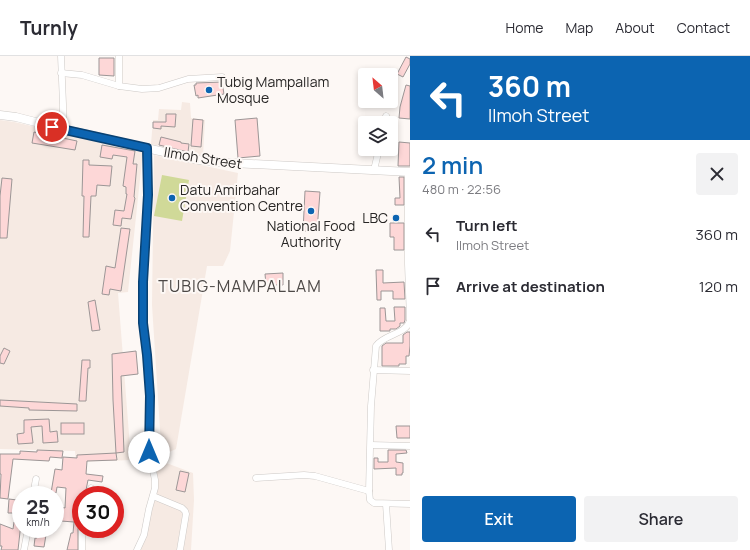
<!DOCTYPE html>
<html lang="en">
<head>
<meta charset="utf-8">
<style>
	body { margin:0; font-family:Manrope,sans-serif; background:#f2f2f3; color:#2b2b33; height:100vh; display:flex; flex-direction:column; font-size:15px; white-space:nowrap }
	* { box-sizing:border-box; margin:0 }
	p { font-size:13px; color:#7c7c81 }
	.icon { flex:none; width:22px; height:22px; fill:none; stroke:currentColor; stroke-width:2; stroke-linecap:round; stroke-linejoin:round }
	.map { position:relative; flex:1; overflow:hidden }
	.sheet { display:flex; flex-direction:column; background:#fff; width:340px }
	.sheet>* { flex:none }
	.hud { background:#0c64b1; color:#fff; overflow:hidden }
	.needle { width:26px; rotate:332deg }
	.fabs { position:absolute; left:358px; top:12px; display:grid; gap:8px }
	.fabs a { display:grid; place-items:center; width:40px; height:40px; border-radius:4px; background:#fff; box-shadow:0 2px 6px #0003; font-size:20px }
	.speed { position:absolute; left:12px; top:430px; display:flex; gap:8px; font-size:20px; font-weight:700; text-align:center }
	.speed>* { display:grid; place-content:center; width:52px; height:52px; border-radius:50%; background:#fff; box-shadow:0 2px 6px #0003; line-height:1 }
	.speed small { font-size:10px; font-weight:400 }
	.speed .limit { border:6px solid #d22; background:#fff; color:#111 }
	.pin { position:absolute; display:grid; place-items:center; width:34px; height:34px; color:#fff; margin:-17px; border:2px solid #fff; border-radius:50%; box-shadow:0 1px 4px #0007 }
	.me { position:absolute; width:44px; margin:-22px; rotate:0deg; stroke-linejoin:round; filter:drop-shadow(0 0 3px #0008) }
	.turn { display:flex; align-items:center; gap:14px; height:84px; padding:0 12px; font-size:18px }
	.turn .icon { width:52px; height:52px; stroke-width:2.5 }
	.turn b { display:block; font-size:28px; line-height:34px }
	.round { display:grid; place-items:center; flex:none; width:42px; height:42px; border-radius:4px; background:#f2f2f3 }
	.head { display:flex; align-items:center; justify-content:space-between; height:68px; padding:0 12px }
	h1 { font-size:24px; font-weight:600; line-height:30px; color:#0c64b1 }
	.cta { display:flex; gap:8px; margin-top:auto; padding:8px 12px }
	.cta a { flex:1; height:46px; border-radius:4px; background:#0c64b1; color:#fff; font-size:16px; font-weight:600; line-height:46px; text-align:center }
	.cta a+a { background:#f2f2f3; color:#2b2b33 }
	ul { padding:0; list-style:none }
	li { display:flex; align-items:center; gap:12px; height:52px; padding:0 12px }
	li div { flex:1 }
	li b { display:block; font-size:15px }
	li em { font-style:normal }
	header { display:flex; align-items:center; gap:24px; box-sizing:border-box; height:56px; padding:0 20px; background:#fff; border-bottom:1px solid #e1e1e2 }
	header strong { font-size:19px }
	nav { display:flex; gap:22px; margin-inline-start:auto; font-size:14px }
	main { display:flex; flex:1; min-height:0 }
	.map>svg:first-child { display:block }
	.built { fill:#f6eae3 }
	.pitch { fill:#d0d998 }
	.building { fill:#fdd7d7; stroke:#9c9696 }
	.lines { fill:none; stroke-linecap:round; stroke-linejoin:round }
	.minor-casing { stroke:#cdc9c6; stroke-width:7 }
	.tertiary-casing { stroke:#cdc9c6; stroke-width:9 }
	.minor { stroke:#fff; stroke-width:6 }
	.tertiary { stroke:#fff; stroke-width:8 }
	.route-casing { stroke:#084173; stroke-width:10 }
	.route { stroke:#0c64b1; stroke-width:7 }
	.poi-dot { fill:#0c64b1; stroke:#fdf8f5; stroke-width:1.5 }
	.labels { text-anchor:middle; stroke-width:4; stroke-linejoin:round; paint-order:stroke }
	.poi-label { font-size:14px; fill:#282625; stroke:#fdf8f5; text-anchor:start }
	.street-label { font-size:14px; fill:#282625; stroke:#fdf8f5 }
	.quarter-label { font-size:16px; letter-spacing:1px; fill:#4d4947; stroke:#fdf8f5 }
</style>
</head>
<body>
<header>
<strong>Turnly</strong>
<nav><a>Home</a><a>Map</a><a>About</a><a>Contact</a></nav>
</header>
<main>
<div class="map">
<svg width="410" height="494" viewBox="0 0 410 494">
	<rect width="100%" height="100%" fill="#fdf8f5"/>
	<g class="built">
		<polygon points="182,46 190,47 191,62 205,64 203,100 151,88 153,64 158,64 159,53 181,54"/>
		<polygon points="0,64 14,66 143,95 128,236 118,237 131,404 76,406 75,395 0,393"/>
		<polygon points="154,99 238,117 230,195 223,210 207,210 176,393 167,397 161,389 152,249"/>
		<polygon points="153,402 193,417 194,444 191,494 140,494 154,432"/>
	</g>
	<polygon class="pitch" points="162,119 189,124 182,165 154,160"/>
	<g class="building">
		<polygon points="406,1 410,3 410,8 403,21 397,18"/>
		<polygon points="99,2 114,2 114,20 99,19"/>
		<polygon points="222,26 224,38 198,42 198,39 196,40 194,29 196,29 196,27"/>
		<polygon points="406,29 410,30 410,63 399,62 400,51"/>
		<polygon points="166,58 176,58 175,71 161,70 161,73 153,72 153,66 166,66"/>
		<polygon points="257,62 260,100 238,102 235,64"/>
		<polygon points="193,63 203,64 201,91 191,90"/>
		<polygon points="34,76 77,85 75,94 32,87"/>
		<polygon points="161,81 181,86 181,87 189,88 188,96 159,89"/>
		<polygon points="399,86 410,87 410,110 398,110"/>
		<polygon points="102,89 135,95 133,108 137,108 134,141 135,142 131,163 122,162 121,170 113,169 115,154 124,155 127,138 126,138 126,131 123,130 127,101 113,99 112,103 100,101"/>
		<polygon points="83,104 89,104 89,109 112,110 110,130 97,129 96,140 91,140 89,181 83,181 84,140 82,140"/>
		<polygon points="399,121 404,121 404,149 395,149 395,142 400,142"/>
		<polygon points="2,122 12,123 7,182 0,182 0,140"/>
		<polygon points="305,135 320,136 317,175 303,175"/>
		<polygon points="390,167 404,167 404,194 394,194 394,181 390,181"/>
		<polygon points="121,172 130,173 121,235 110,233 109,239 102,238 106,210 115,212"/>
		<polygon points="376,214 383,214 383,227 404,226 405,243 393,243 393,235 381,235 381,244 377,244"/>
		<polygon points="283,217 283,229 266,229 265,218"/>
		<polygon points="95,244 100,274 92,275 88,246"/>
		<polygon points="394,251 405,251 405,264 404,267 400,267 400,270 396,273 390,273 390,275 380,275 380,252 385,252 386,265 395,265"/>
		<polygon points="407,276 410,276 410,290 409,300 406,300 406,308 399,308 399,310 382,310 382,290 386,287 403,287 403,279"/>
		<polygon points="4,292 10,295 4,308 0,307 0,300"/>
		<polygon points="136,295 138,318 121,320 124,396 116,397 113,344 112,298"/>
		<polygon points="82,304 90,304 90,312 88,312 86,345 79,345"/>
		<polygon points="0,344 77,348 77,355 29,354 29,352 0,350"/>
		<polygon points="49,363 50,376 57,375 58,386 43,387 42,370 31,371 33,387 18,388 17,378 24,377 24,364"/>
		<rect x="61" y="367" width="23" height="11"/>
		<polygon points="396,370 410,370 410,382 397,382"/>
		<polygon points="37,394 63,395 62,402 50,401 49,405 13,403 8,443 0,442 1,418 0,418 0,398 20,398 20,395 37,396"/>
		<polygon points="388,394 406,394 407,397 396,398 396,406 403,407 403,417 402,417 402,419 396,419 396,412 374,413 374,402 378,402 378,406 388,406"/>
		<polygon points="116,397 117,404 87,405 86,418 103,420 102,426 88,424 85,439 81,439 80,447 81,447 81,461 78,473 78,494 67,494 71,477 73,477 74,466 61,465 61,467 56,466 56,460 60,461 61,451 65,452 66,432 57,431 56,437 51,437 55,413 62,414 63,401 77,402 77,399"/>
		<polygon points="180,415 189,417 185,436 176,434"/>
		<polygon points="9,443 17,444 16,448 21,449 21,457 8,457"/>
		<polygon points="14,466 21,467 18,494 1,494 2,490 0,490 0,468 13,473"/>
		<polygon points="38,473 47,473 44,491 34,490 35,482 37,482"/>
	</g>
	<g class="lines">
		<g class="minor-casing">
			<g id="minor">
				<polyline points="61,0 63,48 63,73"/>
				<polyline points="61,17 82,19 119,30 142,33 159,32 188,23 222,21"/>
				<polyline points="119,30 119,0"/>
				<polyline points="384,67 386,60"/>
				<polyline points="374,114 379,93"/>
				<polyline points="408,116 408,208 410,264"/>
				<path d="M 410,265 C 405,279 384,278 376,290 L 371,350 L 369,435 L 370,444 L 374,447 L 410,448"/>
				<polyline points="373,314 410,315"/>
				<polyline points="371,389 410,390"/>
				<polyline points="256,422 304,419 315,420 369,435"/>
				<polyline points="33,439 36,423"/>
				<polyline points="89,439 91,432"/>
				<polyline points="153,440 182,452 185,455 186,458 180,494"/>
				<polyline points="386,448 389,494"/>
				<polyline points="82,473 82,494"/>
				<polyline points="24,494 28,473"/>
				<polyline points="137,494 144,479 149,453 155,432 155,424 149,396 150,340 147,299 143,267 143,226 147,154 147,92"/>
			</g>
		</g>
		<g class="tertiary-casing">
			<polyline id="tertiary" points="0,59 16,61 63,73 199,104 214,106 410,116"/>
		</g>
		<use href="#minor" class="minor"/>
		<use href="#tertiary" class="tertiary"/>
	</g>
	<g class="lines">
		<g class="route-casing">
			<polyline id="route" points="52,71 147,92 148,139 143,226 143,267 147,299 150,340 149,396"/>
		</g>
		<use href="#route" class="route"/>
	</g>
	<g class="poi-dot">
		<circle cx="209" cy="34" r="4"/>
		<circle cx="172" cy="142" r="4"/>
		<circle cx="311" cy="155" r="4"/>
		<circle cx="396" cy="162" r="4"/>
	</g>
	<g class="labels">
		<g class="poi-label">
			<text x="217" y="31">Tubig Mampallam<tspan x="217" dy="16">Mosque</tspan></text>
			<text x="180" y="139">Datu Amirbahar<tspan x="180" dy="16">Convention Centre</tspan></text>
			<text x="388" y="167" text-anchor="end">LBC</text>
			<text x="311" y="175" text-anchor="middle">National Food<tspan x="311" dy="16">Authority</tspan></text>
		</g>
		<g class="street-label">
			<text transform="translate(203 102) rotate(9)" y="5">Ilmoh Street</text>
		</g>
		<g class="quarter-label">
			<text x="240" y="236">TUBIG-MAMPALLAM</text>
		</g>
	</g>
</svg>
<div class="fabs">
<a><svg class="needle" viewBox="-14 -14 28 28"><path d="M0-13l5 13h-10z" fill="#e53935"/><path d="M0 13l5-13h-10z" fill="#7c7c81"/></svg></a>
<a><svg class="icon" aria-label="layers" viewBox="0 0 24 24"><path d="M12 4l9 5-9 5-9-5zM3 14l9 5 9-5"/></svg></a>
</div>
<div class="speed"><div>25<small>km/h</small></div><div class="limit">30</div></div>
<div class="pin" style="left:52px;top:71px;background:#d93025"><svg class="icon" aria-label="arrive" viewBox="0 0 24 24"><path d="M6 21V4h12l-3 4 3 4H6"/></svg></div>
<svg class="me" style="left:149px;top:396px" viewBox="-20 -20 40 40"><circle r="19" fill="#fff"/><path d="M0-13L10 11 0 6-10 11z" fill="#0c64b1"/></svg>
</div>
<section class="sheet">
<div class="hud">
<div class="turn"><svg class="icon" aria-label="left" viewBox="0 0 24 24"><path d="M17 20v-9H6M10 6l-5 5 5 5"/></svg><div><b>360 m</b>Ilmoh Street</div></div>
</div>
<div class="head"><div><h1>2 min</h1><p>480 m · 22:56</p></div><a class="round"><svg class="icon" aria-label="close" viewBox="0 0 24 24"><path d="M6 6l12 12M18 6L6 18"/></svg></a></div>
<ul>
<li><svg class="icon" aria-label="left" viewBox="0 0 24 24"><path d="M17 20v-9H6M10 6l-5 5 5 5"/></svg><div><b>Turn left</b><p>Ilmoh Street</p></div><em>360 m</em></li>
<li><svg class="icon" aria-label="arrive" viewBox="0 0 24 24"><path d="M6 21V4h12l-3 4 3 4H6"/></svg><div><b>Arrive at destination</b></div><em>120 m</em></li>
</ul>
<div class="cta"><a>Exit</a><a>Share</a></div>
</section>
</main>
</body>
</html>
